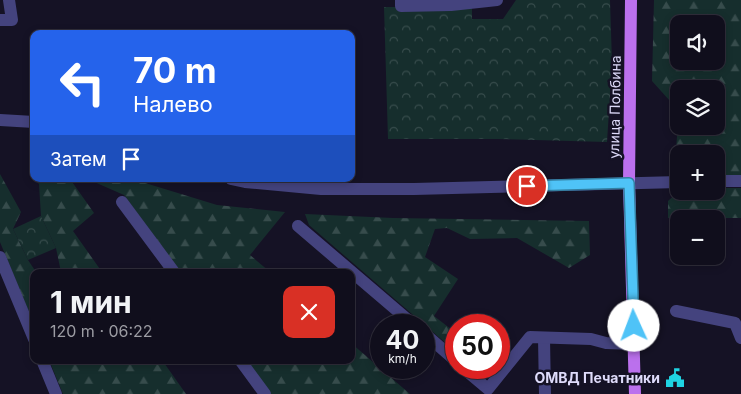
<!DOCTYPE html>
<html lang="ru">
<head>
<meta charset="utf-8">
<style>
	body { margin:0; font-family:Inter,sans-serif; background:#191725; color:#f1f3f6; height:100vh; display:flex; flex-direction:column; font-size:19px; white-space:nowrap }
	* { box-sizing:border-box; margin:0 }
	p { font-size:16px; color:#9c9ca3 }
	.icon { flex:none; width:28px; height:28px; fill:none; stroke:currentColor; stroke-width:2; stroke-linecap:round; stroke-linejoin:round }
	.map { position:relative; flex:1; overflow:hidden }
	.panel { position:absolute; left:30px; top:269px; width:325px; height:95px; display:flex; flex-direction:column; background:#100e1c; border-radius:10px; box-shadow:0 2px 8px #0003,0 0 0 1px #302e3b }
	.panel>* { flex:none }
	.guide { position:absolute; left:30px; top:30px; width:325px; height:152px; border-radius:10px; box-shadow:0 2px 8px #0003,0 0 0 1px #302e3b; background:#2563eb; color:#fff; overflow:hidden }
	.fabs { position:absolute; left:670px; top:15px; display:grid; gap:10px }
	.fabs a { display:grid; place-items:center; width:55px; height:55px; border-radius:10px; background:#100e1c; box-shadow:0 2px 8px #0003,0 0 0 1px #302e3b; font-size:25px }
	.speed { position:absolute; left:370px; top:314px; display:flex; gap:10px; font-size:25px; font-weight:700; text-align:center }
	.speed>* { display:grid; place-content:center; width:65px; height:65px; border-radius:50%; background:#100e1c; box-shadow:0 2px 8px #0003,0 0 0 1px #302e3b; line-height:1 }
	.speed small { font-size:12px; font-weight:400 }
	.speed .limit { border:8px solid #d22; background:#fff; color:#111 }
	.pin { position:absolute; display:grid; place-items:center; width:42px; height:42px; color:#fff; margin:-21px; border:2px solid #fff; border-radius:50%; box-shadow:0 1px 5px #0007 }
	.me { position:absolute; width:55px; margin:-28px; rotate:358deg; stroke-linejoin:round; filter:drop-shadow(0 0 4px #0008) }
	.turn { display:flex; align-items:center; gap:18px; height:105px; padding:0 20px; font-size:22px }
	.turn .icon { width:65px; height:65px; stroke-width:2.5 }
	.turn b { display:block; font-size:35px; line-height:42px }
	.then { display:flex; align-items:center; height:48px; padding:0 20px; background:#0003; gap:10px; font-size:19px }
	.round { display:grid; place-items:center; flex:none; width:52px; height:52px; border-radius:10px; background:#191725 }
	.overview { display:flex; align-items:center; justify-content:space-between; height:85px; padding:0 20px }
	h1 { font-size:30px; font-weight:700; line-height:38px }
	.map>svg:first-child { display:block }
	.forest { fill:url(#forest-firs); fill-rule:evenodd }
	.park { fill:url(#park-crowns) }
	.lines { fill:none; stroke-linecap:round; stroke-linejoin:round }
	.minor { stroke:#44437e; stroke-width:12 }
	.major { stroke:#bb70ed; stroke-width:12 }
	.route-casing { stroke:#337fa1; stroke-width:12 }
	.route { stroke:#4fc3f7; stroke-width:9 }
	.labels { text-anchor:middle; stroke-width:5; stroke-linejoin:round; paint-order:stroke }
	.street-label { font-size:14px; fill:#dedbfa; stroke:#151225 }
	.poi-label { font-size:14px; font-weight:bold; fill:#dedbfa; stroke:#151225; text-anchor:end }
</style>
</head>
<body>
<div class="map">
<svg width="741" height="394" viewBox="0 0 741 394">
	<defs>
		<pattern id="forest-firs" width="22" height="20" patternUnits="userSpaceOnUse" patternTransform="scale(1.25)"><rect width="22" height="20" fill="#162e2d"/><path d="M5 1l3.5 6h-7zM16 11l3.5 6h-7z" fill="#374c4c"/></pattern>
		<pattern id="park-crowns" width="20" height="18" patternUnits="userSpaceOnUse" patternTransform="scale(1.25)"><rect width="20" height="18" fill="#162e2d"/><path d="M2 6a3 3 0 1 1 6 0M12 15a3 3 0 1 1 6 0" fill="none" stroke="#374c4c"/></pattern>
	</defs>
	<rect width="100%" height="100%" fill="#151225"/>
	<g class="forest">
		<path d="M 654,0 L 741,0 L 741,175 L 716,175 L 716,154 L 679,154 L 679,175 L 674,175 L 679,111 L 652,81 ZM 679,24 L 716,24 L 716,61 L 679,61 ZM 679,89 L 716,89 L 716,126 L 679,126 Z"/>
		<polygon points="0,174 21,212 13,229 28,260 36,272 34,272 34,324 0,242"/>
		<polygon points="35,179 70,179 94,213 73,231 102,272 61,272 56,248 41,216 39,184"/>
		<polygon points="90,179 132,179 217,205 285,212 250,255 270,272 181,272 124,195 92,181"/>
		<polygon points="716,188 741,188 741,218 668,218 668,201 679,191 716,191"/>
		<polygon points="305,214 393,218 589,221 590,255 569,268 517,238 470,239 447,228 435,229 425,257 458,279 434,316 456,333 456,352 309,225"/>
		<polygon points="351,343 410,394 271,394 246,360 351,360"/>
		<polygon points="49,360 162,360 186,394 63,394"/>
	</g>
	<g class="park">
		<polygon points="516,0 610,0 612,63 607,142 497,139 388,139 384,7 472,7 472,19 503,19"/>
		<polygon points="41,216 56,248 28,260 13,229"/>
	</g>
	<g class="lines">
		<g class="minor">
			<polyline points="401,0 401,6 451,5 497,0"/>
			<polyline points="0,20 12,20 9,0"/>
			<polyline points="0,120 34,122"/>
			<polyline points="231,179 245,182 321,189 414,189 679,182"/>
			<polyline points="716,181 741,181"/>
			<polyline points="122,202 174,272"/>
			<polyline points="298,226 414,325"/>
			<polyline points="0,257 34,339"/>
			<polyline points="676,311 735,323 741,338"/>
			<polyline points="424,333 456,361"/>
			<polyline points="544,338 545,394"/>
			<polyline points="42,360 56,394"/>
			<polyline points="240,360 265,394"/>
			<polyline points="463,368 488,389 530,337 591,339 606,343 634,344"/>
		</g>
		<polyline class="major" points="631,0 629,183 635,394"/>
	</g>
	<g class="lines">
		<g class="route-casing">
			<polyline id="route" points="527,186 629,183 634,326"/>
		</g>
		<use href="#route" class="route"/>
	</g>
	<defs>
		<g id="civic-bare" transform="scale(1.5)"><path d="M-.6-6.5H3V-4.5H.6V-3L4-1V1h2V6H-6V1h2V-1L-.6-3ZM-1.2 2.5V6h2.4V2.5Z" fill="#1fd4e3" stroke="#151225" stroke-width="2.5" paint-order="stroke"/></g>
	</defs>
	<g fill-rule="evenodd">
		<use href="#civic-bare" x="675" y="378"/>
	</g>
	<g class="labels">
		<g class="street-label">
			<text transform="translate(615 107) rotate(-89)" y="5">улица Полбина</text>
		</g>
		<g class="poi-label">
			<text x="660" y="383">ОМВД Печатники</text>
		</g>
	</g>
</svg>
<div class="fabs">
<a><svg class="icon" aria-label="sound" viewBox="0 0 24 24"><path d="M4 9h4l5-4v14l-5-4H4zM17 9q2 3 0 6"/></svg></a>
<a><svg class="icon" aria-label="layers" viewBox="0 0 24 24"><path d="M12 4l9 5-9 5-9-5zM3 14l9 5 9-5"/></svg></a>
<a>+</a>
<a>−</a>
</div>
<div class="speed"><div>40<small>km/h</small></div><div class="limit">50</div></div>
<div class="pin" style="left:527px;top:186px;background:#d93025"><svg class="icon" aria-label="arrive" viewBox="0 0 24 24"><path d="M6 21V4h12l-3 4 3 4H6"/></svg></div>
<svg class="me" style="left:634px;top:326px" viewBox="-20 -20 40 40"><circle r="19" fill="#fff"/><path d="M0-13L10 11 0 6-10 11z" fill="#4fc3f7"/></svg>
<div class="guide">
<div class="turn"><svg class="icon" aria-label="left" viewBox="0 0 24 24"><path d="M17 20v-9H6M10 6l-5 5 5 5"/></svg><div><b>70 m</b>Налево</div></div>
<div class="then">Затем<svg class="icon" aria-label="arrive" viewBox="0 0 24 24"><path d="M6 21V4h12l-3 4 3 4H6"/></svg></div>
</div>
<section class="panel">
<div class="overview"><div><h1>1 мин</h1><p>120 m · 06:22</p></div><a class="round" style="background:#d93025;color:#fff"><svg class="icon" aria-label="close" viewBox="0 0 24 24"><path d="M6 6l12 12M18 6L6 18"/></svg></a></div>
</section>
</div>
</body>
</html>
